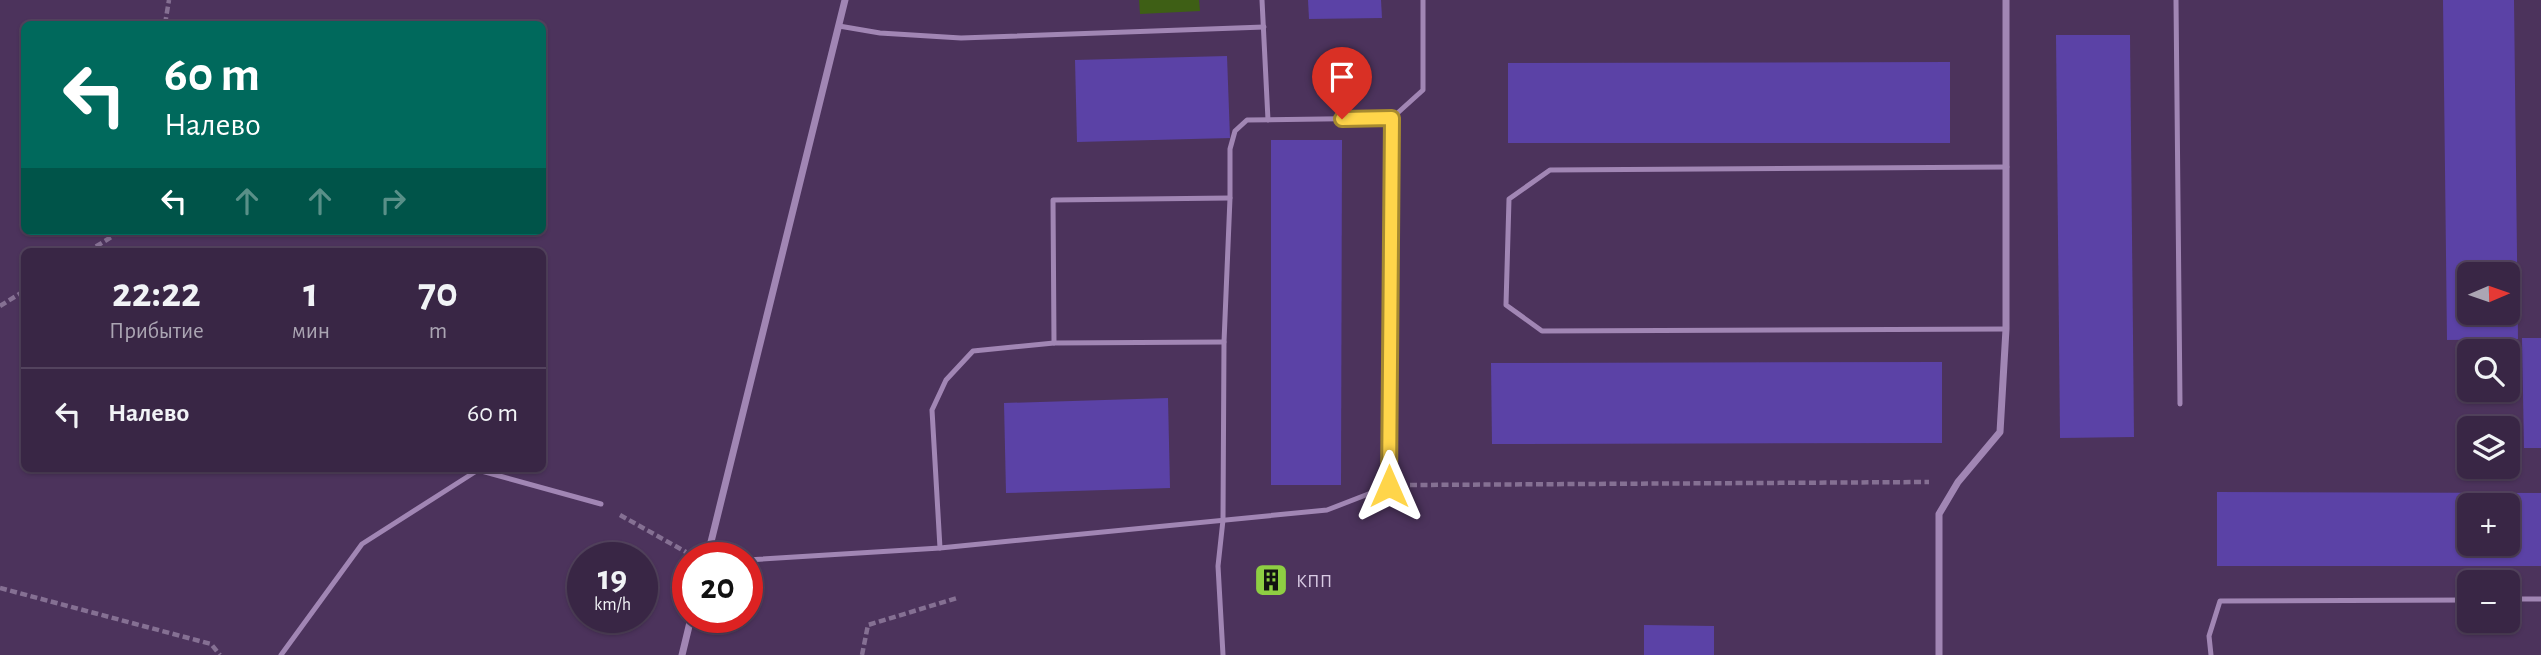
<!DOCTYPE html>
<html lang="ru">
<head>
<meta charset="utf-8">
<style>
	body { margin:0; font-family:"Alegreya Sans",sans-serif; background:#443250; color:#f1f3f6; height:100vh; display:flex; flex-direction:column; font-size:26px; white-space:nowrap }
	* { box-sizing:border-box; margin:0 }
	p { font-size:23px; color:#aba5b3 }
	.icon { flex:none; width:38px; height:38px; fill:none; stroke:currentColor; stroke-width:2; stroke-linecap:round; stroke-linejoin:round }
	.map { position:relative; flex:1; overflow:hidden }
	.drawer { position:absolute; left:21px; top:248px; width:525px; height:224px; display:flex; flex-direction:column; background:#392645; border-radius:10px; box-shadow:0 2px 5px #0004,0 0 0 2px #53435e }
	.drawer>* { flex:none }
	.guide { position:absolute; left:21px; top:21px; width:525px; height:214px; border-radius:10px; box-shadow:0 2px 5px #0004,0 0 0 2px #53435e; background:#00695c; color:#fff; overflow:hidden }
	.needle { width:46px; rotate:88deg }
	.controls { position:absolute; left:2457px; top:262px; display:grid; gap:14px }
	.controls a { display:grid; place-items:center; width:63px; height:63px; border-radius:10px; background:#392645; box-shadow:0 2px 5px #0004,0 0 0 2px #53435e; font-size:35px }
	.speed { position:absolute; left:567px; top:542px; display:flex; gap:14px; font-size:35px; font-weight:700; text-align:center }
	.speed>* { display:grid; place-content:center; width:91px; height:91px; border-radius:50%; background:#392645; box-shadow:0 2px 5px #0004,0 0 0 2px #53435e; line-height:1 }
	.speed small { font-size:18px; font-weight:400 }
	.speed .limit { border:10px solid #d22; background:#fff; color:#111 }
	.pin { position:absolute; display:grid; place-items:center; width:60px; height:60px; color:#fff; margin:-72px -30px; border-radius:50% 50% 50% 0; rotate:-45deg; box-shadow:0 0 7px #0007 }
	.pin .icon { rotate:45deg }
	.me { position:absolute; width:77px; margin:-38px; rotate:0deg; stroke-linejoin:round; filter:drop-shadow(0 0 5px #0008) }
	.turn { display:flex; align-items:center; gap:24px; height:147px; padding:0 28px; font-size:32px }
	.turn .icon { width:91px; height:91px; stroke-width:2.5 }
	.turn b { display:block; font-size:49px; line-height:60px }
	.lanes { display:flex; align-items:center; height:66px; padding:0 28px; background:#0003; justify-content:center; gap:35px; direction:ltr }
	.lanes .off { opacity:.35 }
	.eta { display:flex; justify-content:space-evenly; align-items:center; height:119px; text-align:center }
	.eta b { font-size:42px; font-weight:700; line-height:49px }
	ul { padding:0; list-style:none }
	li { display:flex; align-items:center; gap:21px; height:91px; padding:0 28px; border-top:2px solid #53435e }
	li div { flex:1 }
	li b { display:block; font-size:26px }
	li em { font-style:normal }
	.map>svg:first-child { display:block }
	.green { fill:#3e5f15 }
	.building { fill:#5b42a6; fill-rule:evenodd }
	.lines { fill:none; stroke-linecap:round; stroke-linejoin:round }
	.path { stroke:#857093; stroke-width:4.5; stroke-dasharray:7 3.5; stroke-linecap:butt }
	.service { stroke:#a186b4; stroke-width:5 }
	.minor { stroke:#a186b4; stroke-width:7 }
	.route-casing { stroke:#a68a30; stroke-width:18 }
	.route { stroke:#ffd54a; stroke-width:12 }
	.labels { text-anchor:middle; stroke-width:5; stroke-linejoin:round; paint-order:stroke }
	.poi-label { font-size:19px; fill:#dacce5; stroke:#4c335c; text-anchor:start }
</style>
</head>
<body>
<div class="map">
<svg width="2541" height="655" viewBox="0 0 2541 655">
	<rect width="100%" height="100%" fill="#4c335c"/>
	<polygon class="green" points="1139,0 1199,0 1200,11 1140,14"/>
	<g class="building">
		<polygon points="1308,0 1381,0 1382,18 1309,19"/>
		<path d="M 2443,0 L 2514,0 L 2518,339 L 2447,340 ZM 2469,275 L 2508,275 L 2508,313 L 2469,313 Z"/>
		<polygon points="2056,35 2130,35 2134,437 2060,438"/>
		<polygon points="1227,56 1230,138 1077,142 1075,60"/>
		<polygon points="1950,62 1950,143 1508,143 1508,63"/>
		<polygon points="1271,140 1342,140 1341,485 1271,485"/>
		<polygon points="2522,338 2541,338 2541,448 2524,448"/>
		<polygon points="1942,362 1942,443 1492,444 1491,363"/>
		<polygon points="1168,398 1170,488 1006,493 1004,403"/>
		<path d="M 2217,492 L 2541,493 L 2541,566 L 2217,566 ZM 2469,506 L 2508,506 L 2508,544 L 2469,544 Z"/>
		<polygon points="1278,568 1282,590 1262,592 1260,571"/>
		<polygon points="1644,625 1714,626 1714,655 1644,655"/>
	</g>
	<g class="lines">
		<g class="path">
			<polyline points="165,24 169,0"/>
			<polyline points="87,252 121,231"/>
			<polyline points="0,306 24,291"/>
			<polyline points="1410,485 1929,482"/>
			<polyline points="620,515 686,552"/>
			<polyline points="0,588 211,644 220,655"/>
			<polyline points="862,655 868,625 957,598"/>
		</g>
		<g class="service">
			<polyline points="1262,0 1268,120"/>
			<polyline points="2176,0 2180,404"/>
			<polyline points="839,26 880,33 961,38 1264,27"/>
			<polyline points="2006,329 1542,331 1506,305 1509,199 1550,170 2007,167"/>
			<polyline points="1054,343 1224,342"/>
			<polyline points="940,548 932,410 946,380 973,351 1054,343 1053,200 1230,198"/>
			<polyline points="747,560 940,548 1327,510 1389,486 1392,118 1423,90 1423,0"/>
			<polyline points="2508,599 2541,599"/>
			<polyline points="281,655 362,544 478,470 601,504"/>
			<polyline points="1223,655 1218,566 1223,520 1224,342 1230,198 1230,149 1235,131 1247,120 1392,118"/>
			<polyline points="2211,655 2209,636 2220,601 2469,600"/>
		</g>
		<g class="minor">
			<polyline points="707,558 845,0"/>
			<polyline points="682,655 691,618"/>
			<polyline points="1939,655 1939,514 1958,482 2000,432 2006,329 2006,0"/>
		</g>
	</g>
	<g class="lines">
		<g class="route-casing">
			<polyline id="route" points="1342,119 1392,118 1389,486"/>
		</g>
		<use href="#route" class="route"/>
	</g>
	<defs>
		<g id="building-square" transform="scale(1.75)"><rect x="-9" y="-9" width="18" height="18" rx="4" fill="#8ece43" stroke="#4c335c"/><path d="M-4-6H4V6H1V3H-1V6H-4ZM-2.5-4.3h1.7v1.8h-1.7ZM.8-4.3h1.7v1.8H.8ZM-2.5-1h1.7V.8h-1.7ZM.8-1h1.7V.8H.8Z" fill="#111"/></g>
	</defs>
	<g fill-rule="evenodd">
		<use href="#building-square" x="1271" y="580"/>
	</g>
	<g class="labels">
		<g class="poi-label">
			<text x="1296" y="587">КПП</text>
		</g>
	</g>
</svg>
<div class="controls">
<a><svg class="needle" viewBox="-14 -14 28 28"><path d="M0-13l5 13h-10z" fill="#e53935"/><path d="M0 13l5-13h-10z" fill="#aba5b3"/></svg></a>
<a><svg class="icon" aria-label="search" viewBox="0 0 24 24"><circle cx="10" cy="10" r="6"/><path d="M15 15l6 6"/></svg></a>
<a><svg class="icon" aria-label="layers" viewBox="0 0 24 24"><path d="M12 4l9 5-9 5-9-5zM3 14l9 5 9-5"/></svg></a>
<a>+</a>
<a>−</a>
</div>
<div class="speed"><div>19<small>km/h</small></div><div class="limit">20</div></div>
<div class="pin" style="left:1342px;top:119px;background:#d93025"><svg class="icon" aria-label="arrive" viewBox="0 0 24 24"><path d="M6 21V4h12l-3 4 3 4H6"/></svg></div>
<svg class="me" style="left:1389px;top:486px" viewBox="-20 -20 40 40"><path d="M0-17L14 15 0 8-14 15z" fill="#ffd54a" stroke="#fff" stroke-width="4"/></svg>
<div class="guide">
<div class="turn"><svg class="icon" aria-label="left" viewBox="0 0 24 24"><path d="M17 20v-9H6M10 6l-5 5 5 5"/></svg><div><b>60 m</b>Налево</div></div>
<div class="lanes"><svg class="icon" aria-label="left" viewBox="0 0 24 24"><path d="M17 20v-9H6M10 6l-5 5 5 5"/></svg><svg class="icon off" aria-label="ahead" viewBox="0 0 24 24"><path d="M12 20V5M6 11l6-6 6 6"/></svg><svg class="icon off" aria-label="ahead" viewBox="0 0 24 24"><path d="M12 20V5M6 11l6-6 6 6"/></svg><svg class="icon off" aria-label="right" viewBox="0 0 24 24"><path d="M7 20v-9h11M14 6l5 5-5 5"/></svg></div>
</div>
<section class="drawer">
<div class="eta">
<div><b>22:22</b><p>Прибытие</p></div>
<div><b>1</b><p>мин</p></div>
<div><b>70</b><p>m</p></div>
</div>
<ul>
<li><svg class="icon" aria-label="left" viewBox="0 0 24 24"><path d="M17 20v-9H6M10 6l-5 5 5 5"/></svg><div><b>Налево</b></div><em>60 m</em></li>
</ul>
</section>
</div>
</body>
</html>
